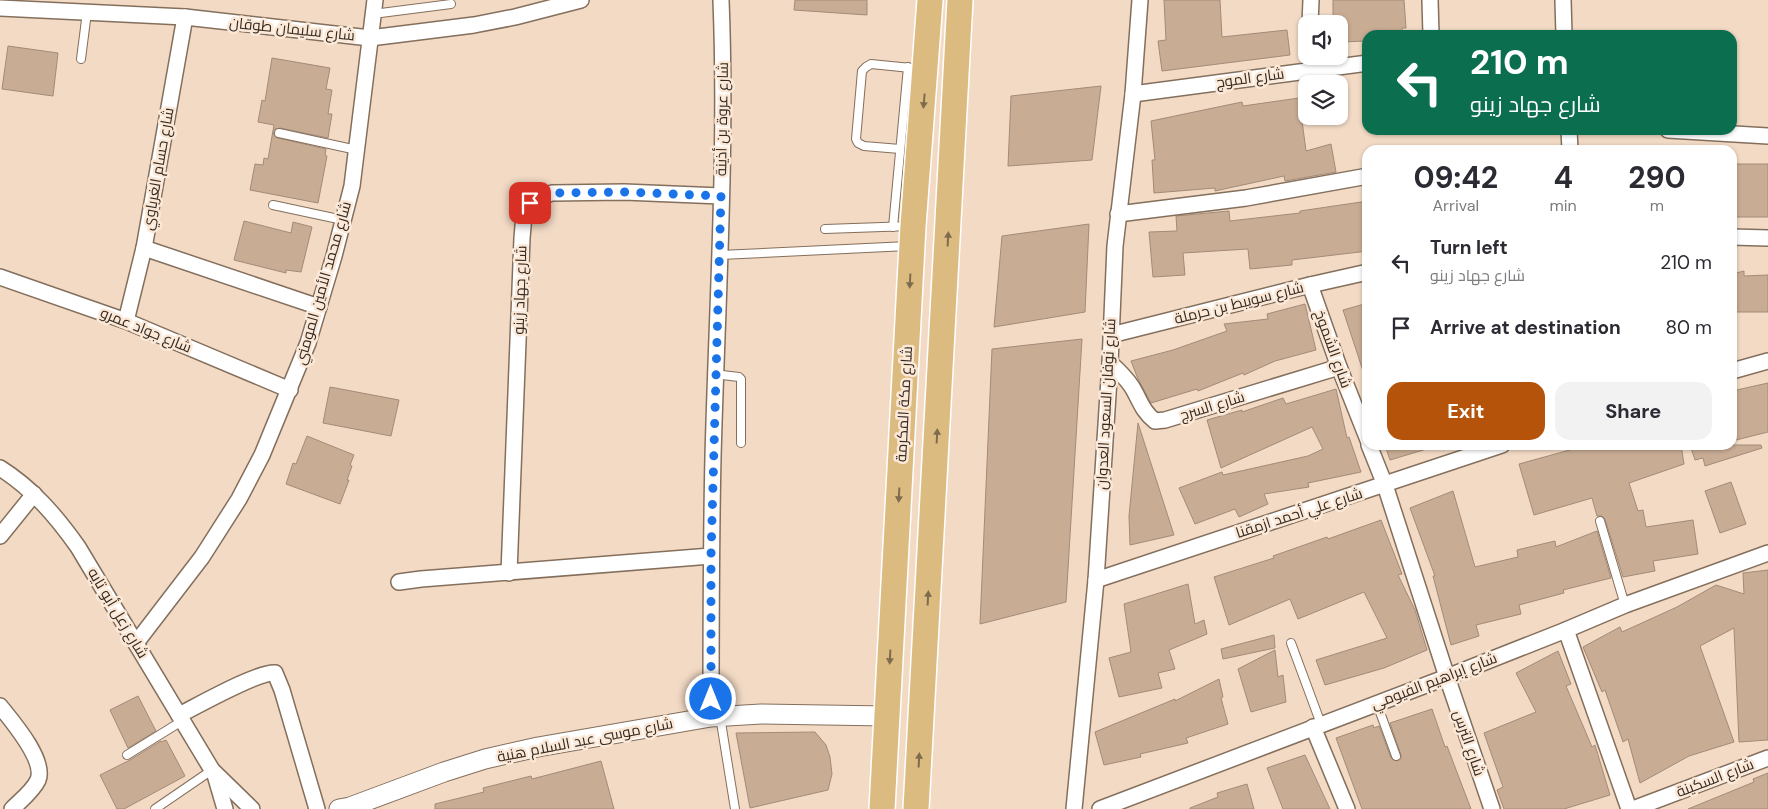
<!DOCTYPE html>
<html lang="en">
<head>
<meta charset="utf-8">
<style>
	body { margin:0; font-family:"DM Sans",Cairo,sans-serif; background:#f2f2f3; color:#2b2b33; height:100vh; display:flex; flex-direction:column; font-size:19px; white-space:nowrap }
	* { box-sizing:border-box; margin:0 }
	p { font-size:16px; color:#7c7c81 }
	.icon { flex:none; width:28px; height:28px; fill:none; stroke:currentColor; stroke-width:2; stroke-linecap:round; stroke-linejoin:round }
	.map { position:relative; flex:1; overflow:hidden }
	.details { position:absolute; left:1362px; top:145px; width:375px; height:305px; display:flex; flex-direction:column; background:#fff; border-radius:15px; box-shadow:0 1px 4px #0004 }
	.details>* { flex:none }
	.top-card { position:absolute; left:1362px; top:30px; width:375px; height:105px; border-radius:15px; box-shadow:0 1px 4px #0004; background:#0b6e4f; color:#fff; overflow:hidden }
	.buttons { position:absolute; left:1298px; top:15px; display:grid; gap:10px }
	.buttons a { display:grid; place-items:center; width:50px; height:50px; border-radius:10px; background:#fff; box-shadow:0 1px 4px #0004; font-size:25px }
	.pin { position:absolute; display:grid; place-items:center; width:42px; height:42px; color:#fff; margin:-21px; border-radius:10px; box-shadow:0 2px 8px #0006 }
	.me { position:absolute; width:55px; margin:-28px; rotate:0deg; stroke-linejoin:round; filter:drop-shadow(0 0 4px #0008) }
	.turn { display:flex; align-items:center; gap:18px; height:105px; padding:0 25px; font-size:22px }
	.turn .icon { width:65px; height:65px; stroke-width:2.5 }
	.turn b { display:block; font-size:35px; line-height:42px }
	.eta { display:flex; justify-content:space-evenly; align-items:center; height:85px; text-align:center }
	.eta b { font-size:30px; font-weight:700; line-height:35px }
	.action { display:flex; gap:10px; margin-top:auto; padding:10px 25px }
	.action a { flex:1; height:58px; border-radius:15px; background:#b45309; color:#fff; font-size:20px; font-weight:700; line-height:58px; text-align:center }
	.action a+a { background:#f2f2f3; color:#2b2b33 }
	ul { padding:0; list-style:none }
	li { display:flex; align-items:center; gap:15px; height:65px; padding:0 25px }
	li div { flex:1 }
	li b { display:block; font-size:19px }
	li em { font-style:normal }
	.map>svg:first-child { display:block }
	.building { fill:#c9ac94; stroke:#a28b78 }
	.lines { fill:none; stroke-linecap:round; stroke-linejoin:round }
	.service-casing { stroke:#846f5c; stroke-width:10 }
	.minor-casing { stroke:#846f5c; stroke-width:18 }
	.tertiary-casing { stroke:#846f5c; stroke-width:21 }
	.primary-casing { stroke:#fff; stroke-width:28 }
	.service { stroke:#fff; stroke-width:8 }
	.minor { stroke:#fff; stroke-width:15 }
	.tertiary { stroke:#fff; stroke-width:19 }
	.primary { stroke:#dcbb81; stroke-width:25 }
	.oneway { fill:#7f6b4d }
	.route { stroke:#1a73e8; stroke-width:9; stroke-dasharray:0 16.2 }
	.labels { text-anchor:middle; stroke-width:5; stroke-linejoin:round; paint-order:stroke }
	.street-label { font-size:15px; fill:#332a22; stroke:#fce8d7 }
</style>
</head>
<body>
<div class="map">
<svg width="1768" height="809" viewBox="0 0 1768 809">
	<rect width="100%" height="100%" fill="#f2dac5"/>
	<g class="building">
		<polygon points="795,0 867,0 867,15 794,10"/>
		<polygon points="1164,0 1220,0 1222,37 1287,30 1290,55 1162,71 1158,41 1166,40"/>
		<polygon points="1333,0 1404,0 1406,28 1402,28 1402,35 1368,35 1368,41 1339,42 1339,24 1333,24"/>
		<polygon points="8,46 58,53 53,96 2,89"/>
		<polygon points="272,58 330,68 326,89 332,90 328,114 332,114 328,138 280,128 275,129 273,132 275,137 278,138 326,149 325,155 327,156 318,203 250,190 255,164 263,165 264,158 268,159 274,125 258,122 262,100 265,101"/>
		<polygon points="1101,86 1092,160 1008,166 1011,96"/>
		<polygon points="1299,98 1306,151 1331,144 1336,172 1285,181 1284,176 1215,191 1215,188 1154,193 1152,160 1155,160 1151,121 1242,102 1243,106"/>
		<rect x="1732" y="164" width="36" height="53"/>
		<polygon points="1368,201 1368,251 1292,260 1292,265 1250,269 1248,249 1183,253 1185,275 1153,277 1149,232 1177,231 1176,216 1229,211 1230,221 1300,213 1300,211"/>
		<polygon points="244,221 291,233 293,222 312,227 301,272 286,270 286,273 234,260"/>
		<polygon points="1089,224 1085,312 994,327 1002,236"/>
		<polygon points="1744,271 1744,276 1768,275 1768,312 1732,312 1732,274"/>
		<polygon points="1368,303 1368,377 1365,377 1343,310"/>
		<polygon points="1305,304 1316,350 1275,361 1244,375 1243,373 1198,391 1197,389 1151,403 1138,379 1131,361 1173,350 1227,331 1224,324 1268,319 1267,314"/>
		<polygon points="1082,339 1066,602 980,624 992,349"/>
		<polygon points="1768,383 1768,432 1732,441 1732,391"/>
		<polygon points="330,387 399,400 391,436 323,423"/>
		<polygon points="1336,389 1347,438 1349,437 1361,472 1308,483 1309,487 1264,494 1268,504 1239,517 1235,509 1195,524 1179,488 1222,472 1223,475 1308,456 1323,449 1312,427 1221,468 1207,420 1242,410 1242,412 1283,398 1286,404"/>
		<polygon points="1138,423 1174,535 1130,545 1129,516"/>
		<polygon points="307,436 354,455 350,465 352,466 347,480 349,480 340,504 286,484 293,463 296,464"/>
		<polygon points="1385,445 1430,445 1430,448 1390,460"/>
		<polygon points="1588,445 1681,445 1684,464 1629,483 1638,511 1643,510 1646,527 1693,520 1698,554 1653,561 1655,571 1623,577 1605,519 1602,516 1597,516 1592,498 1534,515 1519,464"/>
		<polygon points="1690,445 1761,445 1762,448 1705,466 1703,458 1695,460"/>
		<polygon points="1731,482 1746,524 1720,533 1705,491"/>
		<polygon points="1453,491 1475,567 1518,557 1517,550 1555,541 1556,547 1597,531 1611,578 1563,590 1564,593 1519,605 1521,614 1476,625 1479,636 1451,645 1433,576 1435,576 1410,508"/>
		<polygon points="1381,520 1402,574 1398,575 1415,610 1427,650 1384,668 1325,685 1316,660 1387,638 1364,592 1298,619 1290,599 1229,625 1214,577 1274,558 1273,556 1327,537 1328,539"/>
		<polygon points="1768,570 1768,740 1739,742 1734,628 1700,646 1734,742 1689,756 1640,783 1628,739 1623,742 1605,690 1602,692 1583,647 1620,627 1622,632 1677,607 1716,585 1744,594 1743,573"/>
		<polygon points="1188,584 1195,624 1204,620 1207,634 1169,650 1175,669 1158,673 1162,688 1119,697 1109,658 1131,652 1124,604"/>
		<polygon points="1274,635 1275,648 1223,659 1221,649"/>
		<polygon points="1275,650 1278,677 1283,675 1286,702 1251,712 1238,669"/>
		<polygon points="1558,651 1571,684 1566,686 1592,747 1595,745 1610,795 1564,809 1504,809 1497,790 1503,787 1484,733 1536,712 1516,673"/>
		<polygon points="1219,679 1223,697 1221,698 1228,724 1186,738 1188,743 1140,754 1141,757 1104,765 1095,732 1175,699 1175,701"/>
		<polygon points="138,696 156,731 128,748 110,710"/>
		<polygon points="1432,709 1445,747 1447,746 1471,809 1362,809 1336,738 1373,725 1374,728 1379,726 1391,758 1397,761 1401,759 1401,755 1390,723"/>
		<polygon points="815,732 826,745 830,757 832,774 828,790 750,808 736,733"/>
		<polygon points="166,740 185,776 124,809 117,809 100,775 130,760 161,741 161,742"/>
		<polygon points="1305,755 1330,809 1283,809 1267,768"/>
		<polygon points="601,761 614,809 435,809 435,804 484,792 483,788 531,776 532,779"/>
		<polygon points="1768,773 1768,809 1688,809 1754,782 1753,779"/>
		<polygon points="1247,784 1254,809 1190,809 1190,808 1218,797 1217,793"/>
	</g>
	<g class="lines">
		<g class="service-casing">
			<g id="service">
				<polyline points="373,14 451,4"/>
				<polyline points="81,59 87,12"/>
				<polyline points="279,133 357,150"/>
				<polyline points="900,149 864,146 858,143 856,139 862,71 866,67 871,64 921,69"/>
				<polyline points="273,205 343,220"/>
				<polyline points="893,227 908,67"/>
				<polyline points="825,229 911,226"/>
				<polyline points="720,255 908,246"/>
				<polyline points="717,376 722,375 739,377 741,379 741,443"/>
				<polyline points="1600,521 1625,605"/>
				<polyline points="1291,643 1321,724"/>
				<polyline points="1377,704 1396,756"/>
				<polyline points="720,716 735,809"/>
				<polyline points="127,755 182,721"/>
				<polyline points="155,809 212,770"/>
			</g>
		</g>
		<g class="minor-casing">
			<g id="minor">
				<polyline points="1430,0 1431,35"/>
				<polyline points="1563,0 1564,35"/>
				<polyline points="0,8 185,17 370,38 474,25 515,17 581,0"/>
				<polyline points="1310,24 1311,0"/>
				<polyline points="1133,94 1368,63"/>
				<polyline points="1569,130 1570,150"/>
				<polyline points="1668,130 1768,136"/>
				<polyline points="1118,214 1246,198 1368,176"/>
				<polyline points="1732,237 1768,238"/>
				<polyline points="144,248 319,307"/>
				<polyline points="0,277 126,321 290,390"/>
				<polyline points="1310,285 1339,367 1368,440"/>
				<polyline points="126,321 144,248 185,17"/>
				<polyline points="1111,335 1310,285 1368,272"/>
				<path d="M 1110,363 C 1118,370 1126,378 1132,387 C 1140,400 1142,411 1155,421 L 1165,420 L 1339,367"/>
				<polyline points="1732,371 1768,361"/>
				<polyline points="1369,445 1385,485 1447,677 1492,809"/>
				<path d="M 0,468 C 32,488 56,516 78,547 L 212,770 L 252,809"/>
				<polyline points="0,536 34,494"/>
				<polyline points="509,573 522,238 524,215 529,203 537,198 552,193 624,192 721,196"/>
				<polyline points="1096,580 1502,445"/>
				<polyline points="399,582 421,579 711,556"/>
				<polyline points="1566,630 1629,809"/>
				<polyline points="136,643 202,557 239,499 262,455 308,343 334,256 352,186 375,0"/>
				<path d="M 0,706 C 12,721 46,760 38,780 C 33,791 20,801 12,809"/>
				<path d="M 179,715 C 197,706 259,671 275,673 L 282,690 L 317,809"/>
				<path d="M 711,717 C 711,630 711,544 713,457 C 717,305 727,152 721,0"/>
				<polyline points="1313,727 1347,809"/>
				<polyline points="215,775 225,809"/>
				<polyline points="1074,809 1096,580 1110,363 1115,246 1133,94 1140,0"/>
				<polyline points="1100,809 1447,677 1566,630 1625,605 1768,553"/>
				<polyline points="1633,809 1768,758"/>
			</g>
		</g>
		<g class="tertiary-casing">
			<polyline id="tertiary" points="339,809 350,807 444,772 485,759 538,747 711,717 761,714 887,716"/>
		</g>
		<g class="primary-casing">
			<g id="primary">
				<polyline points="882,809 913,226 930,0"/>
				<polyline points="916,809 960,0"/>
			</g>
		</g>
		<use href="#service" class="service"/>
		<use href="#minor" class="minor"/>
		<use href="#tertiary" class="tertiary"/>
		<use href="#primary" class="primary"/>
	</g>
	<defs><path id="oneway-solid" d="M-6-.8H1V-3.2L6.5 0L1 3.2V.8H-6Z" transform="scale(1.25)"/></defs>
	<g class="oneway">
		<use href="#oneway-solid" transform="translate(924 101) rotate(95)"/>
		<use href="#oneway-solid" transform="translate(948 239) rotate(-87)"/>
		<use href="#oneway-solid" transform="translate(910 281) rotate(93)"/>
		<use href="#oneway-solid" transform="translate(937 436) rotate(-87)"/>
		<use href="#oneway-solid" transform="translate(899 495) rotate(93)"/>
		<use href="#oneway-solid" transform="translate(928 598) rotate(-87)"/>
		<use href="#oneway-solid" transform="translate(890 657) rotate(93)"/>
		<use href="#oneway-solid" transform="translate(919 760) rotate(-87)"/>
	</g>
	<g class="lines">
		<polyline class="route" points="530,203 536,198 552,193 624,192 721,196 711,556 711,699"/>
	</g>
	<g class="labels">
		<g class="street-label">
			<text transform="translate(292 29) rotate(6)" y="5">شارع سليمان طوقان</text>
			<text transform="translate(1250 78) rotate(-8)" y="5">شارع الموج</text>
			<text transform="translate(722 119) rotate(-89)" y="5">شارع عروة بن أذينة</text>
			<text transform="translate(158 169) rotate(-80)" y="5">شارع حسام الغرباوي</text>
			<text transform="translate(323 283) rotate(-74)" y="5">شارع محمد الأمين المومني</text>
			<text transform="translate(520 290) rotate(-88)" y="5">شارع جهاد زينو</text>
			<text transform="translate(1239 303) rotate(-14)" y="5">شارع سويبط بن حرملة</text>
			<text transform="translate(146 330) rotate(22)" y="5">شارع جواد عمرو</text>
			<text transform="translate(1333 349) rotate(70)" y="5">شارع الشموخ</text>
			<text transform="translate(904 404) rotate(-87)" y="5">شارع مكة المكرمة</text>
			<text transform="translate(1106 404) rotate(-87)" y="5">شارع نوفان السعود العدوان</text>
			<text transform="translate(1212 406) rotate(-17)" y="5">شارع السرج</text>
			<text transform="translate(1299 513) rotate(-18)" y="5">شارع علي أحمد ازمقنا</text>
			<text transform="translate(118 613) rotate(59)" y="5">شارع زعل أبو تايه</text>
			<text transform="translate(1434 681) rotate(-21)" y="5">شارع إبراهيم الفيومي</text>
			<text transform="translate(585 740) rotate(-11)" y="5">شارع موسى عبد السلام هنية</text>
			<text transform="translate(1469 743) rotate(71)" y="5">شارع الترس</text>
			<text transform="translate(1715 778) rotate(-21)" y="5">شارع السكينة</text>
		</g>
	</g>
</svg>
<div class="buttons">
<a><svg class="icon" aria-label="sound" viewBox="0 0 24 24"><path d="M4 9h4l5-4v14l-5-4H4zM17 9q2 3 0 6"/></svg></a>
<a><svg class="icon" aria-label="layers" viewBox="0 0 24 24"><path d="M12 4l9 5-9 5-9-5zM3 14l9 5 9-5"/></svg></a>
</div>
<div class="pin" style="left:530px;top:203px;background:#d93025"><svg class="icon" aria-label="arrive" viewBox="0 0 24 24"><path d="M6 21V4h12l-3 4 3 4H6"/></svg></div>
<svg class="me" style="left:711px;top:699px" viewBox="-20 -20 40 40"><circle r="17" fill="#1a73e8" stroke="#fff" stroke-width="3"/><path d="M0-11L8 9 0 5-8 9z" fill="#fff"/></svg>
<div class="top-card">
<div class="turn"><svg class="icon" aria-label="left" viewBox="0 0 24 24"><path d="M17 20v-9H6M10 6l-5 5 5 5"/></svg><div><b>210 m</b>شارع جهاد زينو</div></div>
</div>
<section class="details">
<div class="eta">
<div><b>09:42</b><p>Arrival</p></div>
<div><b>4</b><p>min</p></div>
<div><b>290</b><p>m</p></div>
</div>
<ul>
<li><svg class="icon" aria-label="left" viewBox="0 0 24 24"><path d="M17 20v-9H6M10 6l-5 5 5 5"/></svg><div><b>Turn left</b><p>شارع جهاد زينو</p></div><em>210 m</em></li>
<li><svg class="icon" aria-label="arrive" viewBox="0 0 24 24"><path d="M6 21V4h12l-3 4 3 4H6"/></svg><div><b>Arrive at destination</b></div><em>80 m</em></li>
</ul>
<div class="action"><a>Exit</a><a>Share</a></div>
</section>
</div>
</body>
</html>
